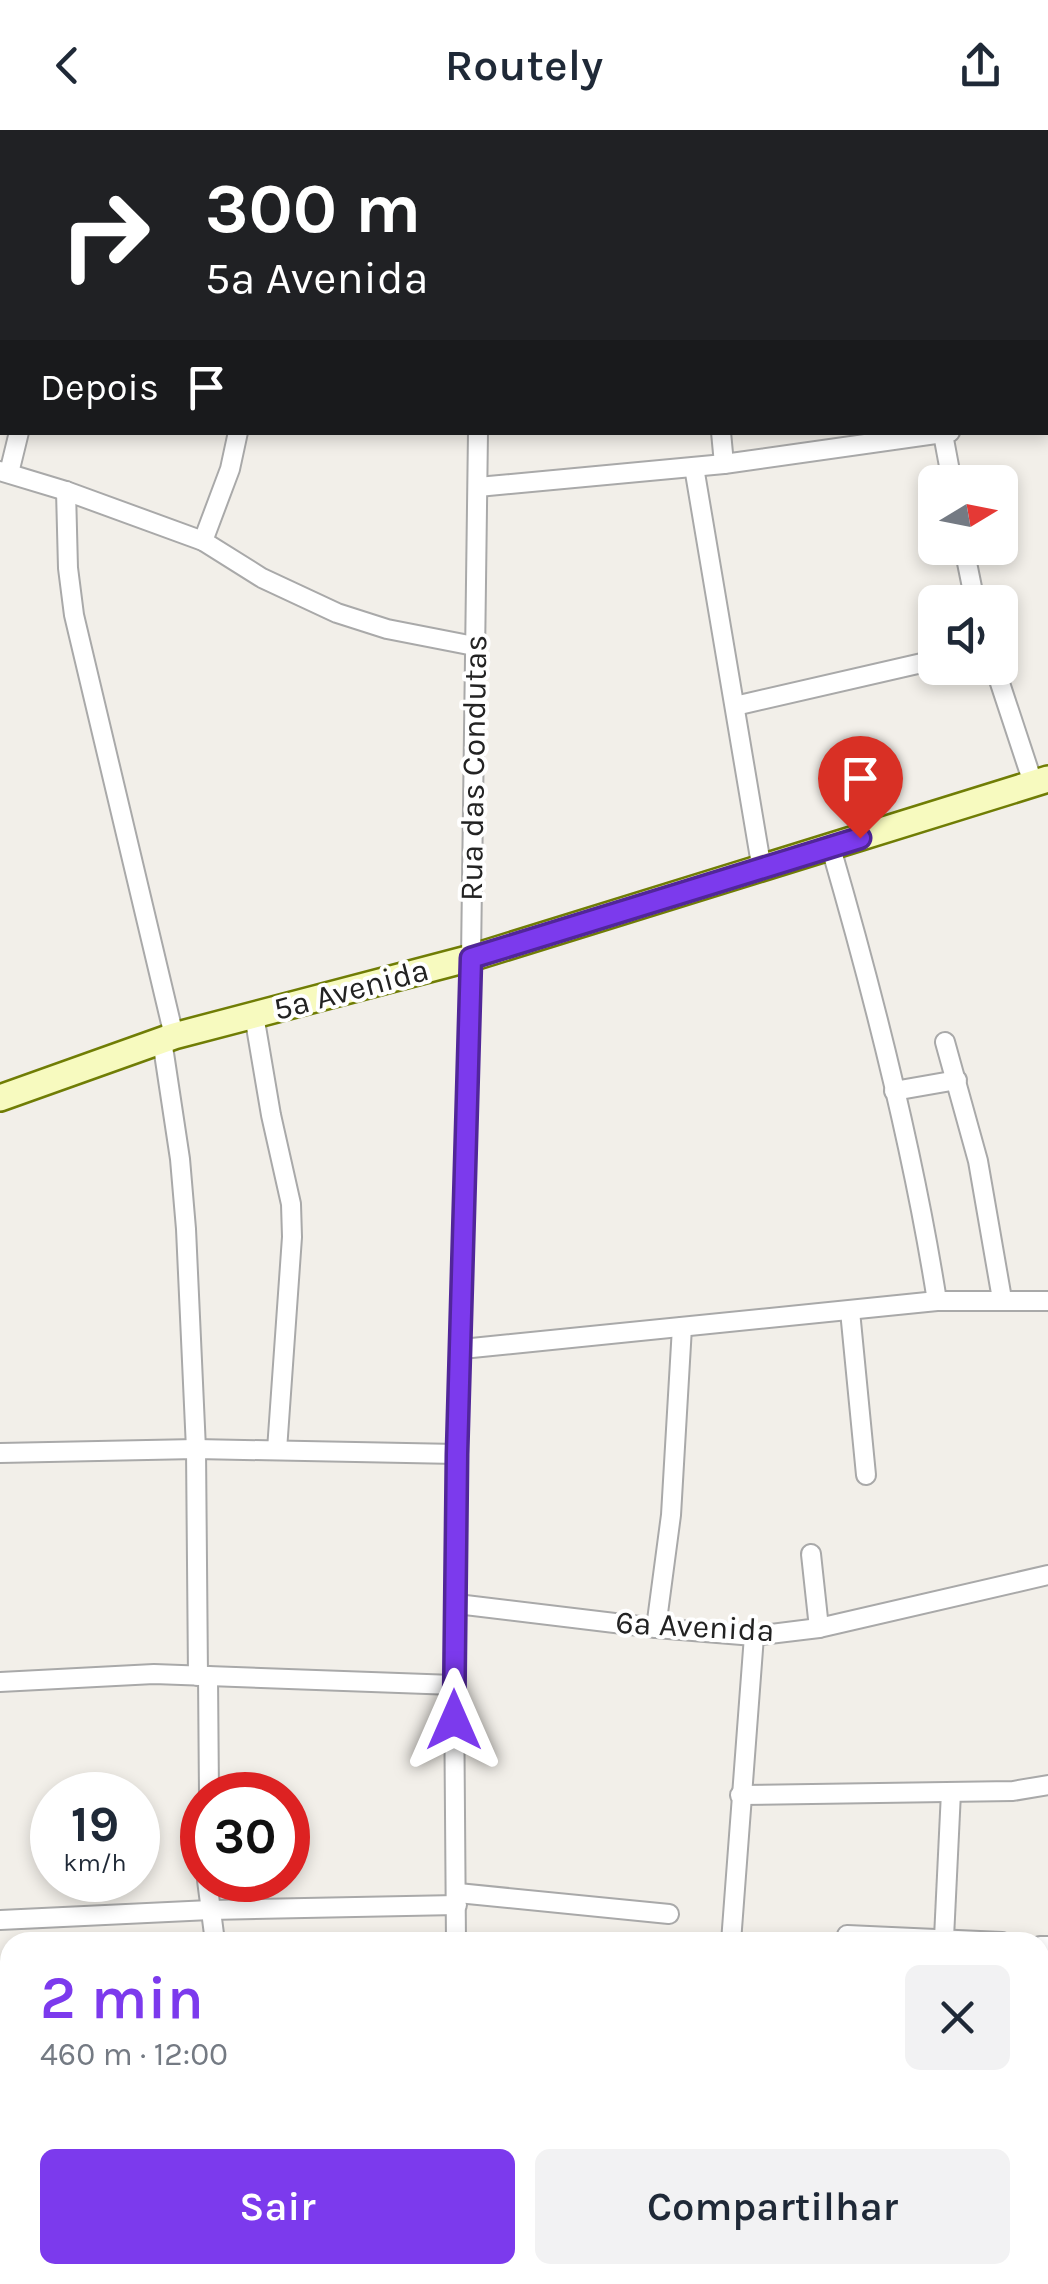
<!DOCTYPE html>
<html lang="pt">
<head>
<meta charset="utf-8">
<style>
	body { margin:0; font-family:Karla,sans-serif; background:#f2f2f3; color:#1f2937; height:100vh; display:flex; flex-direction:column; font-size:38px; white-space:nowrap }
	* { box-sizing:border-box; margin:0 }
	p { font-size:32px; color:#747a83 }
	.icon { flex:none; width:55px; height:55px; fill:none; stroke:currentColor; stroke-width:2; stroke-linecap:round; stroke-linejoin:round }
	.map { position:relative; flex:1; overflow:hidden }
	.drawer { position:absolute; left:0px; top:1802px; width:1050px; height:352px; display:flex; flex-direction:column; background:#fff; border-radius:30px 30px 0 0; box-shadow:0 5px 15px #0003 }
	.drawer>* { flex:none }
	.top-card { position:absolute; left:0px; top:0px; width:1050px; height:305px; box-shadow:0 5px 15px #0003; background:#202124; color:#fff; overflow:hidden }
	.needle { width:65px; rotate:80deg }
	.controls { position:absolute; left:918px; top:335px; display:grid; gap:20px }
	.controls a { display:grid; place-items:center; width:100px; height:100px; border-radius:15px; background:#fff; box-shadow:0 5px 15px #0003; font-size:50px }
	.speed { position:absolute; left:30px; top:1642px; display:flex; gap:20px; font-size:50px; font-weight:700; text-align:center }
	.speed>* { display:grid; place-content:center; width:130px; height:130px; border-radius:50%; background:#fff; box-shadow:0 5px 15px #0003; line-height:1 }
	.speed small { font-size:25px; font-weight:400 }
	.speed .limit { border:15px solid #d22; background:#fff; color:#111 }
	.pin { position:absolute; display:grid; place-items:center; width:85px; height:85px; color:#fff; margin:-102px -42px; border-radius:50% 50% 50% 0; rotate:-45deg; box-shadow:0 0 10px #0007 }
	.pin .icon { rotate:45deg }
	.me { position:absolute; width:110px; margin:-55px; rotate:0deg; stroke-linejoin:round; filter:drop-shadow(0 0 8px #0008) }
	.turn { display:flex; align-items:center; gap:35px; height:210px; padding:0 40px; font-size:45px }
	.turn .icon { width:130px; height:130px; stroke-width:2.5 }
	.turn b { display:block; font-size:70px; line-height:85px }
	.then { display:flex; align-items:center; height:95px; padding:0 40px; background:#0003; gap:20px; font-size:38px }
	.round { display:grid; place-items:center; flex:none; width:105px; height:105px; border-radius:15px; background:#f2f2f3 }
	.headline { display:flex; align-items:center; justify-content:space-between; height:170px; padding:0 40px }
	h1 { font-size:60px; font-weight:600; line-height:75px; color:#7c3aed }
	.button { display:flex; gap:20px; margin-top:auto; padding:20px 40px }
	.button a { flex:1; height:115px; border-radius:15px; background:#7c3aed; color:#fff; font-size:40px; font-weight:600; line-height:115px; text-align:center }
	.button a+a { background:#f2f2f3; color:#1f2937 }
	header { display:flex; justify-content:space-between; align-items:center; height:130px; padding:0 40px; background:#fff; font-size:45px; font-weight:600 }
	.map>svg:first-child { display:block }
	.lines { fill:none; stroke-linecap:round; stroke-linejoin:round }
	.stream { stroke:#aad3df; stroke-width:5 }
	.street-casing { stroke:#a9a9a9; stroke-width:22 }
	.secondary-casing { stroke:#707d05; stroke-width:30 }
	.street { stroke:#fff; stroke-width:18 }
	.secondary { stroke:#f7fabf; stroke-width:25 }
	.route-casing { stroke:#51269a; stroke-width:25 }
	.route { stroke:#7c3aed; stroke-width:18 }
	.labels { text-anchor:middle; stroke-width:8; stroke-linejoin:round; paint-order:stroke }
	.street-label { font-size:32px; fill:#222; stroke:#fff }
</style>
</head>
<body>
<header><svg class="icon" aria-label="back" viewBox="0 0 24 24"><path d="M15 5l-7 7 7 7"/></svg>Routely<svg class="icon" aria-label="share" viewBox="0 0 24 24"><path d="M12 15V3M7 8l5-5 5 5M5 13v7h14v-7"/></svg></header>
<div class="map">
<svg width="1048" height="2154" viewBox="0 0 1048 2154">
	<rect width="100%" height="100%" fill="#f2efe9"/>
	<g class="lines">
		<g class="stream">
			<polyline points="1040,0 1041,2"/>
			<polyline points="1048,44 1048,47"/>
		</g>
		<g class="street-casing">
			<g id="street">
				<polyline points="696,0 696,2"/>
				<polyline points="1006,0 1006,2"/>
				<polyline points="87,2 88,0"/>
				<polyline points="480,2 480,0"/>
				<polyline points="767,2 780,0"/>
				<polyline points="0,24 2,25"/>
				<polyline points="1048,133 1048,134"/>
				<polyline points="721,302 724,334"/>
				<polyline points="943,304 952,352"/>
				<polyline points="694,337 762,740"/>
				<polyline points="0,341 66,361 203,411 262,448 337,483 387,499 474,516"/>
				<polyline points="9,343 19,302"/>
				<polyline points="478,357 724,334 950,302"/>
				<polyline points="66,361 68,438 74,485 174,906"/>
				<polyline points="203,411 230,339 238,302"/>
				<polyline points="964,418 975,472"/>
				<polyline points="995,538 1033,653"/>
				<polyline points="735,576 935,530"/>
				<path d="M 831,718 C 874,866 913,1018 937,1171"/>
				<polyline points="254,885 271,985 291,1074 292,1107 277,1320"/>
				<polyline points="162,910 180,1029 186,1099 196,1319 198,1546"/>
				<polyline points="945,912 978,1031 1002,1169"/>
				<polyline points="894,961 957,950"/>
				<polyline points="850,1181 866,1345"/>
				<polyline points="462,1219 937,1171 1048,1171"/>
				<polyline points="0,1323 196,1319 457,1324"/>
				<polyline points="811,1424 819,1498"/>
				<polyline points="457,1474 656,1498 754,1506 819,1498 1048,1445"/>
				<polyline points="656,1498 671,1385 682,1197"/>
				<polyline points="208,1546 209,1665"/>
				<polyline points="0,1552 154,1544 454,1555"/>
				<polyline points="740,1665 1013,1661 1048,1655"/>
				<polyline points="207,1750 215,1812"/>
				<polyline points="458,1763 669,1784"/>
				<polyline points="0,1790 210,1780 457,1775"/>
				<polyline points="847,1805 1002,1812"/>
				<polyline points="944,1808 951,1662"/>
				<polyline points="456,1812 454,1555 457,1324 471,828 478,302"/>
				<polyline points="731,1812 754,1506"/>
				<polyline points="1040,1816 1048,1816"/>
				<polyline points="1040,1928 1048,1929"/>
				<polyline points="1040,2021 1048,2021"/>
				<polyline points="0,2051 10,2049"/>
				<polyline points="1040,2130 1048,2130"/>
				<polyline points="23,2145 24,2154"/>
				<polyline points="175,2145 175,2154"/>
				<polyline points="452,2154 452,2145"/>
				<polyline points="714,2154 714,2145"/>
			</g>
		</g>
		<g class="secondary-casing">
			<polyline id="secondary" points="0,968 174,906 471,828 1048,649"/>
		</g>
		<use href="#street" class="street"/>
		<use href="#secondary" class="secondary"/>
	</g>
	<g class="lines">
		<g class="route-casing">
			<polyline id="route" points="454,1590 457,1324 471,828 860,708"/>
		</g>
		<use href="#route" class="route"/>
	</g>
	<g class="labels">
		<g class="street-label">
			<text transform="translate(473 638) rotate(-89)" y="11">Rua das Condutas</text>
			<text transform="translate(351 859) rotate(-15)" y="11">5ª Avenida</text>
			<text transform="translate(695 1496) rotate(3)" y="11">6ª Avenida</text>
		</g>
	</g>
</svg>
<div class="controls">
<a><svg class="needle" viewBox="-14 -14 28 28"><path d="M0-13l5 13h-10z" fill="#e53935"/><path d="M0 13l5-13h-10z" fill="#747a83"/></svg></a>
<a><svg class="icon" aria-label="sound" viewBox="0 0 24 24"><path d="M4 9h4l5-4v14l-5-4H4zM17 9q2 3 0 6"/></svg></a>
</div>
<div class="speed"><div>19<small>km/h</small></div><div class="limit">30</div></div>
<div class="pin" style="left:860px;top:708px;background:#d93025"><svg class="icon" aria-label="arrive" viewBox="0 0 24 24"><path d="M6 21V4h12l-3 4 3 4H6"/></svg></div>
<svg class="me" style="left:454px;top:1590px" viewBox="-20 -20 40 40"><path d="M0-17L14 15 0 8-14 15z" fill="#7c3aed" stroke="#fff" stroke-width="4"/></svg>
<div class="top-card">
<div class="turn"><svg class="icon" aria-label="right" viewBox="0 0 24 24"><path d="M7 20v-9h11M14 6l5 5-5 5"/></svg><div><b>300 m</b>5ª Avenida</div></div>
<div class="then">Depois<svg class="icon" aria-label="arrive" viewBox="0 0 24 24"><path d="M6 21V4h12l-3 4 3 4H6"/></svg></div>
</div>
<section class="drawer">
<div class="headline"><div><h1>2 min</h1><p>460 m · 12:00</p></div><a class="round"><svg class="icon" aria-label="close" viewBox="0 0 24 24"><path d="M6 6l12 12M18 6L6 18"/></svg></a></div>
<div class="button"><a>Sair</a><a>Compartilhar</a></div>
</section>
</div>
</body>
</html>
